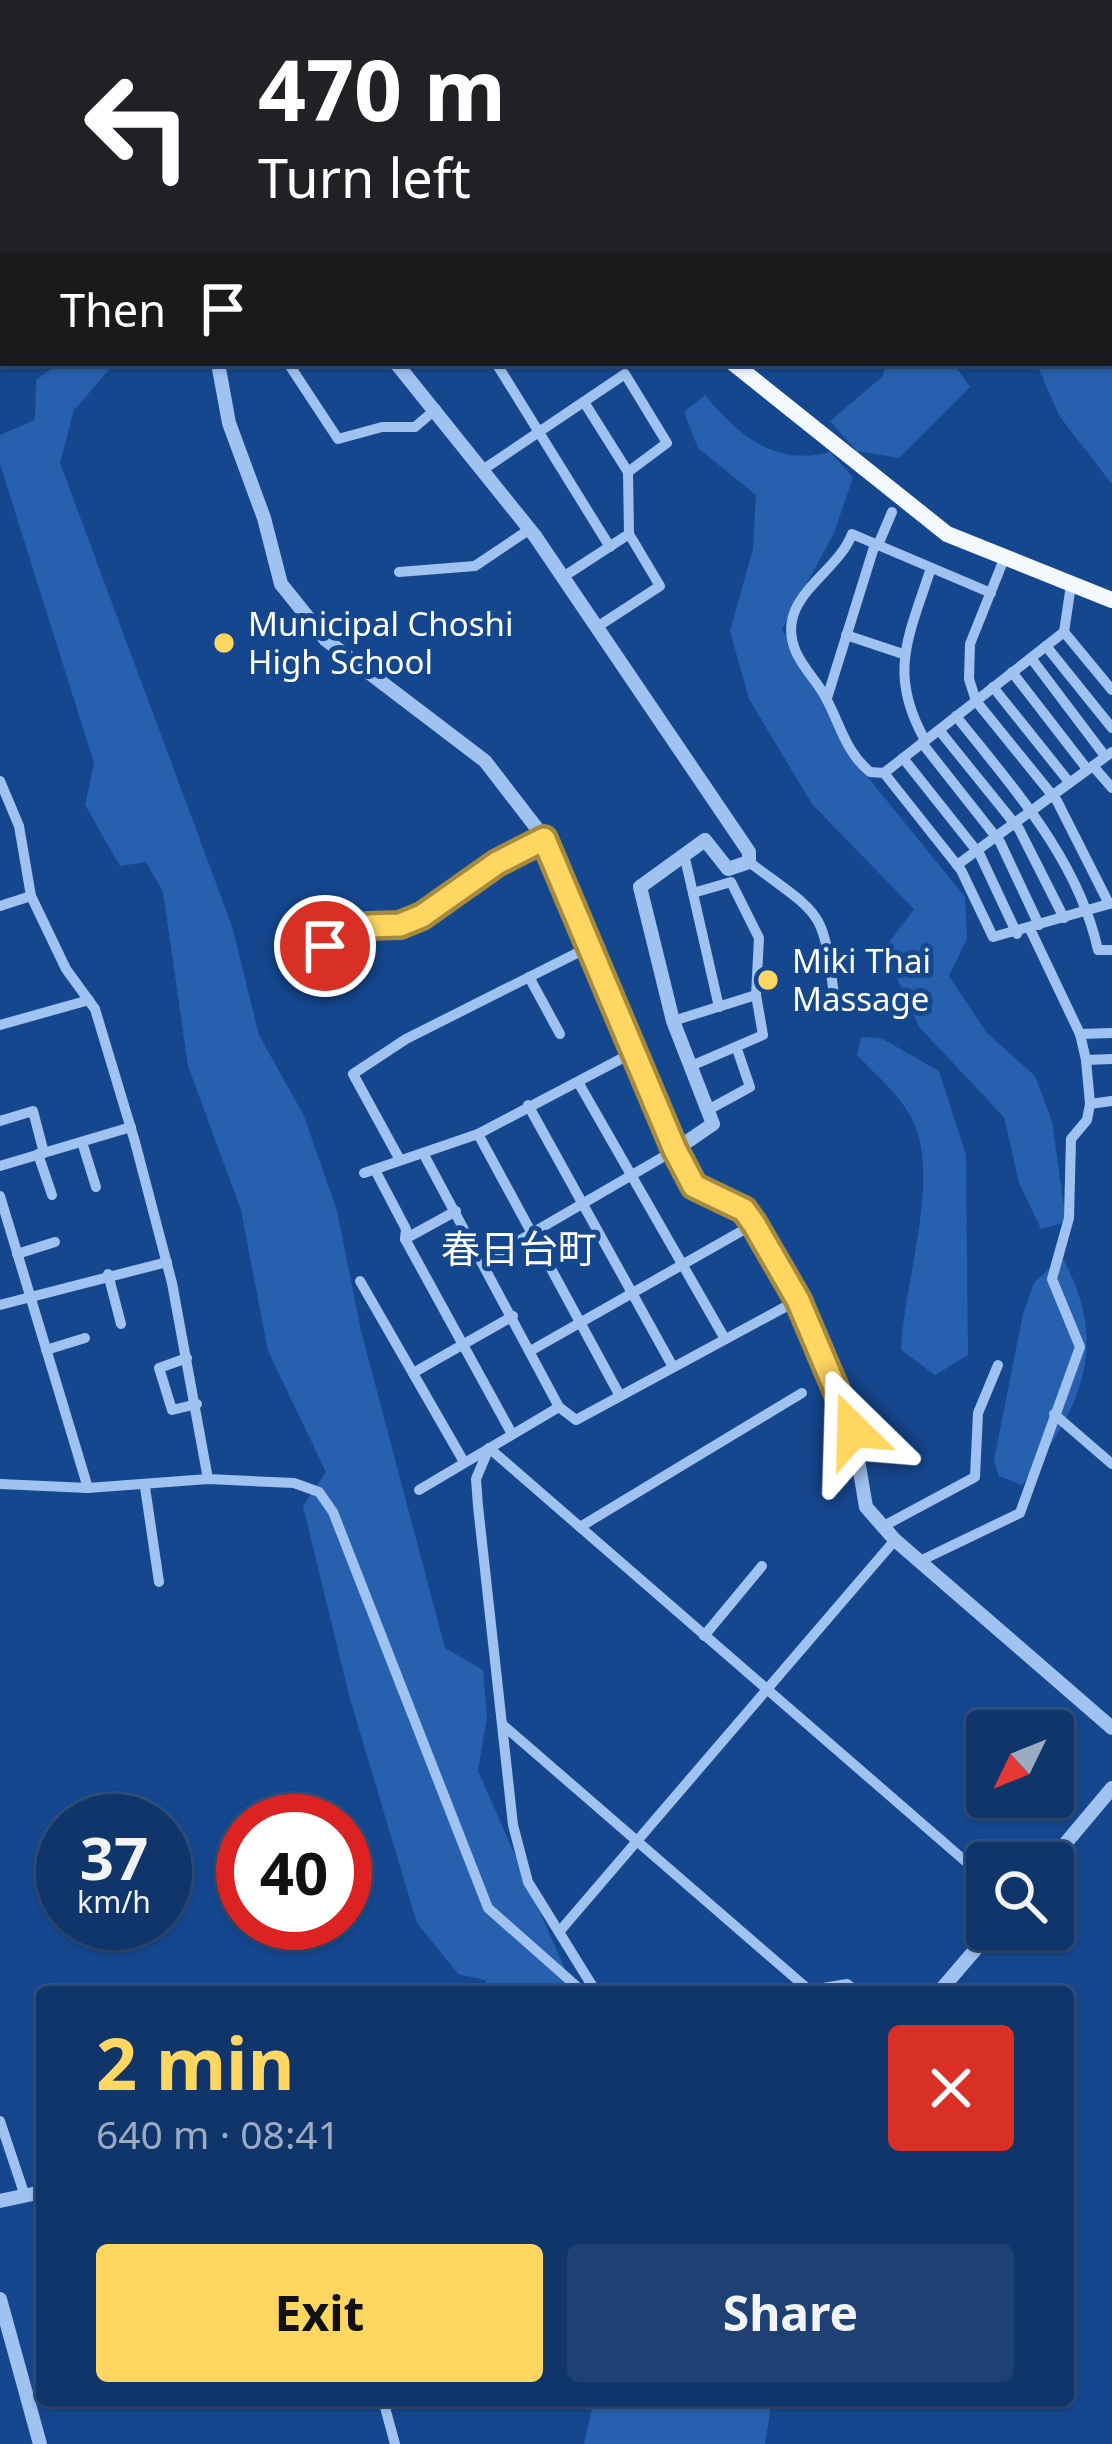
<!DOCTYPE html>
<html lang="en">
<head>
<meta charset="utf-8">
<style>
	body { margin:0; font-family:"Noto Sans","Noto Sans JP",sans-serif; background:#1e4073; color:#f1f3f6; height:100vh; display:flex; flex-direction:column; font-size:45px; white-space:nowrap }
	* { box-sizing:border-box; margin:0 }
	p { font-size:39px; color:#9cabc1 }
	.icon { flex:none; width:66px; height:66px; fill:none; stroke:currentColor; stroke-width:2; stroke-linecap:round; stroke-linejoin:round }
	.map { position:relative; flex:1; overflow:hidden }
	.side { position:absolute; left:36px; top:1986px; width:1038px; height:420px; display:flex; flex-direction:column; background:#10356b; border-radius:12px; box-shadow:0 3px 9px #0004,0 0 0 3px #30507e }
	.side>* { flex:none }
	.banner { position:absolute; left:0px; top:0px; width:1113px; height:366px; box-shadow:0 3px 9px #0004,0 0 0 3px #30507e; background:#202124; color:#fff; overflow:hidden }
	.needle { width:78px; rotate:227deg }
	.tools { position:absolute; left:966px; top:1710px; display:grid; gap:24px }
	.tools a { display:grid; place-items:center; width:108px; height:108px; border-radius:12px; background:#10356b; box-shadow:0 3px 9px #0004,0 0 0 3px #30507e; font-size:60px }
	.speed { position:absolute; left:36px; top:1794px; display:flex; gap:24px; font-size:60px; font-weight:700; text-align:center }
	.speed>* { display:grid; place-content:center; width:156px; height:156px; border-radius:50%; background:#10356b; box-shadow:0 3px 9px #0004,0 0 0 3px #30507e; line-height:1 }
	.speed small { font-size:30px; font-weight:400 }
	.speed .limit { border:18px solid #d22; background:#fff; color:#111 }
	.pin { position:absolute; display:grid; place-items:center; width:102px; height:102px; color:#fff; margin:-51px; border:6px solid #fff; border-radius:50%; box-shadow:0 3px 12px #0007 }
	.me { position:absolute; width:132px; margin:-66px; rotate:338deg; stroke-linejoin:round; filter:drop-shadow(0 0 9px #0008) }
	.turn { display:flex; align-items:center; gap:42px; height:252px; padding:0 60px; font-size:54px }
	.turn .icon { width:156px; height:156px; stroke-width:2.5 }
	.turn b { display:block; font-size:84px; line-height:102px }
	.then { display:flex; align-items:center; height:114px; padding:0 60px; background:#0003; gap:24px; font-size:45px }
	.round { display:grid; place-items:center; flex:none; width:126px; height:126px; border-radius:12px; background:#1e4073 }
	.headline { display:flex; align-items:center; justify-content:space-between; height:204px; padding:0 60px }
	h1 { font-size:72px; font-weight:700; line-height:90px; color:#ffd660 }
	.button { display:flex; gap:24px; margin-top:auto; padding:24px 60px }
	.button a { flex:1; height:138px; border-radius:12px; background:#ffd660; color:#111; font-size:48px; font-weight:700; line-height:138px; text-align:center }
	.button a+a { background:#1e4073; color:#f1f3f6 }
	.map>svg:first-child { display:block }
	.green { fill:#2760ae }
	.lines { fill:none; stroke-linecap:round; stroke-linejoin:round }
	.stream { stroke:#92bdf3; stroke-width:3 }
	.minor { stroke:#a0c2f0; stroke-width:10 }
	.tertiary { stroke:#a0c2f0; stroke-width:14 }
	.trunk { stroke:#f4f8ff; stroke-width:16 }
	.route-casing { stroke:#a68b3e; stroke-width:30 }
	.route { stroke:#ffd660; stroke-width:21 }
	.poi-dot { fill:#ffd660; stroke:#15478f; stroke-width:4.5 }
	.labels { text-anchor:middle; stroke-width:10; stroke-linejoin:round; paint-order:stroke }
	.poi-label { font-size:33px; fill:#fff; stroke:#15478f; text-anchor:start }
	.quarter-label { font-size:39px; fill:#fff; stroke:#15478f }
</style>
</head>
<body>
<div class="map">
<svg width="1112" height="2444" viewBox="0 0 1112 2444">
	<rect width="100%" height="100%" fill="#15478f"/>
	<g class="green">
		<polygon points="1110,310 1112,326 1112,484 1060,417 1036,363 1110,363"/>
		<polygon points="59,363 115,363 74,410 60,463 232,926 259,1035 304,1116 337,1211 361,1331 445,1648 483,1670 487,1716 478,1771 575,1992 490,1992 485,1980 458,1974 417,1923 350,1699 303,1506 326,1472 268,1351 241,1210 188,1066 163,892 146,862 120,866 85,805 94,763 0,464 0,435 35,420 36,380"/>
		<polygon points="886,363 953,363 970,387 899,458 857,451 830,421 882,377"/>
		<path d="M 705,395 C 738,435 775,467 830,452 L 853,477 L 834,533 L 782,629 L 862,770 L 965,897 L 967,938 L 949,976 L 987,1033 L 1035,1076 L 1052,1121 L 1066,1222 L 1041,1229 L 1019,1183 L 1004,1117 L 919,1027 L 884,949 L 914,909 L 812,804 L 749,699 L 730,631 L 753,549 L 756,495 L 698,448 L 684,412 Z"/>
		<path d="M 861,1037 L 881,1038 L 939,1071 L 966,1155 L 968,1355 L 935,1375 L 901,1350 C 903,1285 942,1176 912,1119 C 900,1095 875,1074 857,1055 Z"/>
		<path d="M 1062,1257 C 1112,1348 1079,1410 1022,1485 L 999,1476 L 994,1460 L 1023,1314 L 1034,1283 Z"/>
		<polygon points="594,2400 772,2400 765,2444 584,2444"/>
	</g>
	<g class="lines">
		<g class="stream">
			<polyline points="111,0 113,3"/>
			<polyline points="708,0 711,3"/>
			<polyline points="413,3 417,0"/>
			<polyline points="1059,3 1064,0"/>
		</g>
		<g class="minor">
			<polyline points="719,0 722,3"/>
			<polyline points="988,0 988,3"/>
			<polyline points="383,3 386,0"/>
			<polyline points="288,363 338,439 382,427 415,427 436,409"/>
			<polyline points="496,363 610,547"/>
			<polyline points="584,402 628,472"/>
			<polyline points="484,469 625,374 667,443 628,472 629,534 660,586 597,627"/>
			<polyline points="878,545 892,512"/>
			<polyline points="1004,559 970,644 969,679 976,701 1057,801 1109,904"/>
			<polyline points="399,572 475,566 530,529"/>
			<polyline points="563,577 629,534"/>
			<path d="M 991,593 L 852,534 C 837,575 773,598 796,652 C 804,670 819,683 827,700 C 841,727 846,752 870,772 L 884,773 L 961,870 L 993,937 L 1112,903"/>
			<polyline points="1064,632 1112,690"/>
			<polyline points="846,635 903,654"/>
			<polyline points="1046,646 1112,728"/>
			<polyline points="1031,658 1105,756"/>
			<polyline points="1012,672 1087,769"/>
			<polyline points="993,687 1069,782"/>
			<polyline points="827,698 875,544"/>
			<path d="M 956,716 C 1013,788 1078,859 1098,950 L 1112,950"/>
			<polyline points="939,730 1019,829 1064,918"/>
			<path d="M 925,740 C 887,673 909,636 931,568"/>
			<polyline points="922,743 1000,842 1039,925"/>
			<polyline points="903,758 980,855 1017,934"/>
			<polyline points="1093,766 1112,788"/>
			<polyline points="884,773 1064,632 1071,585"/>
			<polyline points="0,781 19,826 31,896 66,969 95,1009 135,1142 172,1283 208,1479"/>
			<polyline points="684,854 719,1007"/>
			<path d="M 749,862 C 825,919 822,906 835,1002"/>
			<polyline points="957,865 1112,752"/>
			<polyline points="0,906 31,896"/>
			<polyline points="325,946 367,926 400,925 422,916 497,863 544,839"/>
			<polyline points="529,977 560,1034"/>
			<polyline points="673,1021 756,995"/>
			<polyline points="0,1025 89,1000"/>
			<polyline points="1080,1034 1112,1033"/>
			<polyline points="1086,1060 1112,1059"/>
			<polyline points="691,1066 763,1035 756,995 759,938 731,882 693,893"/>
			<polyline points="578,1082 725,1339"/>
			<polyline points="1090,1104 1112,1101"/>
			<polyline points="528,1105 673,1367"/>
			<polyline points="708,1110 750,1087 737,1049"/>
			<polyline points="0,1121 33,1111 44,1153"/>
			<polyline points="478,1134 620,1396"/>
			<polyline points="82,1142 96,1187"/>
			<polyline points="423,1153 559,1407 576,1420 798,1300"/>
			<polyline points="38,1154 52,1195"/>
			<polyline points="400,1160 353,1074 406,1039 591,946"/>
			<polyline points="0,1166 131,1127"/>
			<polyline points="375,1170 406,1229 405,1239 512,1434"/>
			<polyline points="364,1173 478,1134 634,1052"/>
			<polyline points="0,1196 88,1488"/>
			<polyline points="405,1239 456,1211"/>
			<polyline points="17,1254 55,1242"/>
			<polyline points="484,1261 675,1150"/>
			<polyline points="108,1274 121,1324"/>
			<polyline points="360,1281 464,1462"/>
			<polyline points="0,1305 167,1262"/>
			<polyline points="46,1350 85,1338"/>
			<polyline points="532,1350 754,1224"/>
			<polyline points="187,1358 159,1368 172,1410 197,1404"/>
			<polyline points="413,1373 513,1316"/>
			<polyline points="1054,1414 1112,1464"/>
			<polyline points="0,1484 88,1488 208,1479 294,1483 319,1492 333,1512 488,1908 583,1992"/>
			<polyline points="145,1487 159,1582"/>
			<polyline points="419,1490 559,1407"/>
			<polyline points="580,1527 802,1393"/>
			<polyline points="882,1527 975,1477 978,1413 998,1365"/>
			<polyline points="920,1561 1020,1513 1080,1347 1052,1279 1069,1218 1071,1139 1087,1120 1090,1104 1086,1060 1080,1034 1030,929"/>
			<polyline points="704,1636 762,1566"/>
			<polyline points="503,1725 809,1990"/>
			<polyline points="559,1932 895,1540"/>
			<polyline points="805,1991 847,1984 858,1992"/>
			<polyline points="596,1992 528,1882 513,1825 478,1506 476,1479 489,1448 987,1880"/>
			<polyline points="0,2121 25,2196"/>
			<polyline points="383,2400 395,2444"/>
		</g>
		<g class="tertiary">
			<polyline points="1077,3 1083,0"/>
			<polyline points="218,363 229,423 264,518 281,584 326,640 485,761 542,835 695,1186 744,1210 777,1261 853,1430 866,1507 895,1540 1112,1728"/>
			<polyline points="396,363 535,536 749,852 749,862 728,869 705,840 640,887 673,1021 713,1124 675,1150"/>
			<polyline points="1049,1863 1112,1788"/>
			<polyline points="939,1992 993,1929"/>
			<polyline points="0,2201 42,2192"/>
			<polyline points="0,2299 40,2444"/>
		</g>
		<g class="trunk">
			<polyline points="0,201 3,201"/>
			<polyline points="733,363 947,534 1112,600"/>
		</g>
	</g>
	<g class="lines">
		<g class="route-casing">
			<polyline id="route" points="325,946 367,926 400,925 422,916 497,863 544,839 675,1150 694,1186 744,1210 754,1224 798,1300 853,1430"/>
		</g>
		<use href="#route" class="route"/>
	</g>
	<g class="poi-dot">
		<circle cx="224" cy="643" r="12"/>
		<circle cx="768" cy="980" r="12"/>
	</g>
	<g class="labels">
		<g class="poi-label">
			<text x="248" y="636">Municipal Choshi<tspan x="248" dy="38">High School</tspan></text>
			<text x="792" y="973">Miki Thai<tspan x="792" dy="38">Massage</tspan></text>
		</g>
		<g class="quarter-label">
			<text x="519" y="1263">春日台町</text>
		</g>
	</g>
</svg>
<div class="tools">
<a><svg class="needle" viewBox="-14 -14 28 28"><path d="M0-13l5 13h-10z" fill="#e53935"/><path d="M0 13l5-13h-10z" fill="#9cabc1"/></svg></a>
<a><svg class="icon" aria-label="search" viewBox="0 0 24 24"><circle cx="10" cy="10" r="6"/><path d="M15 15l6 6"/></svg></a>
</div>
<div class="speed"><div>37<small>km/h</small></div><div class="limit">40</div></div>
<div class="pin" style="left:325px;top:946px;background:#d93025"><svg class="icon" aria-label="arrive" viewBox="0 0 24 24"><path d="M6 21V4h12l-3 4 3 4H6"/></svg></div>
<svg class="me" style="left:853px;top:1430px" viewBox="-20 -20 40 40"><path d="M0-17L14 15 0 8-14 15z" fill="#ffd660" stroke="#fff" stroke-width="4"/></svg>
<div class="banner">
<div class="turn"><svg class="icon" aria-label="left" viewBox="0 0 24 24"><path d="M17 20v-9H6M10 6l-5 5 5 5"/></svg><div><b>470 m</b>Turn left</div></div>
<div class="then">Then<svg class="icon" aria-label="arrive" viewBox="0 0 24 24"><path d="M6 21V4h12l-3 4 3 4H6"/></svg></div>
</div>
<section class="side">
<div class="headline"><div><h1>2 min</h1><p>640 m · 08:41</p></div><a class="round" style="background:#d93025;color:#fff"><svg class="icon" aria-label="close" viewBox="0 0 24 24"><path d="M6 6l12 12M18 6L6 18"/></svg></a></div>
<div class="button"><a>Exit</a><a>Share</a></div>
</section>
</div>
</body>
</html>
